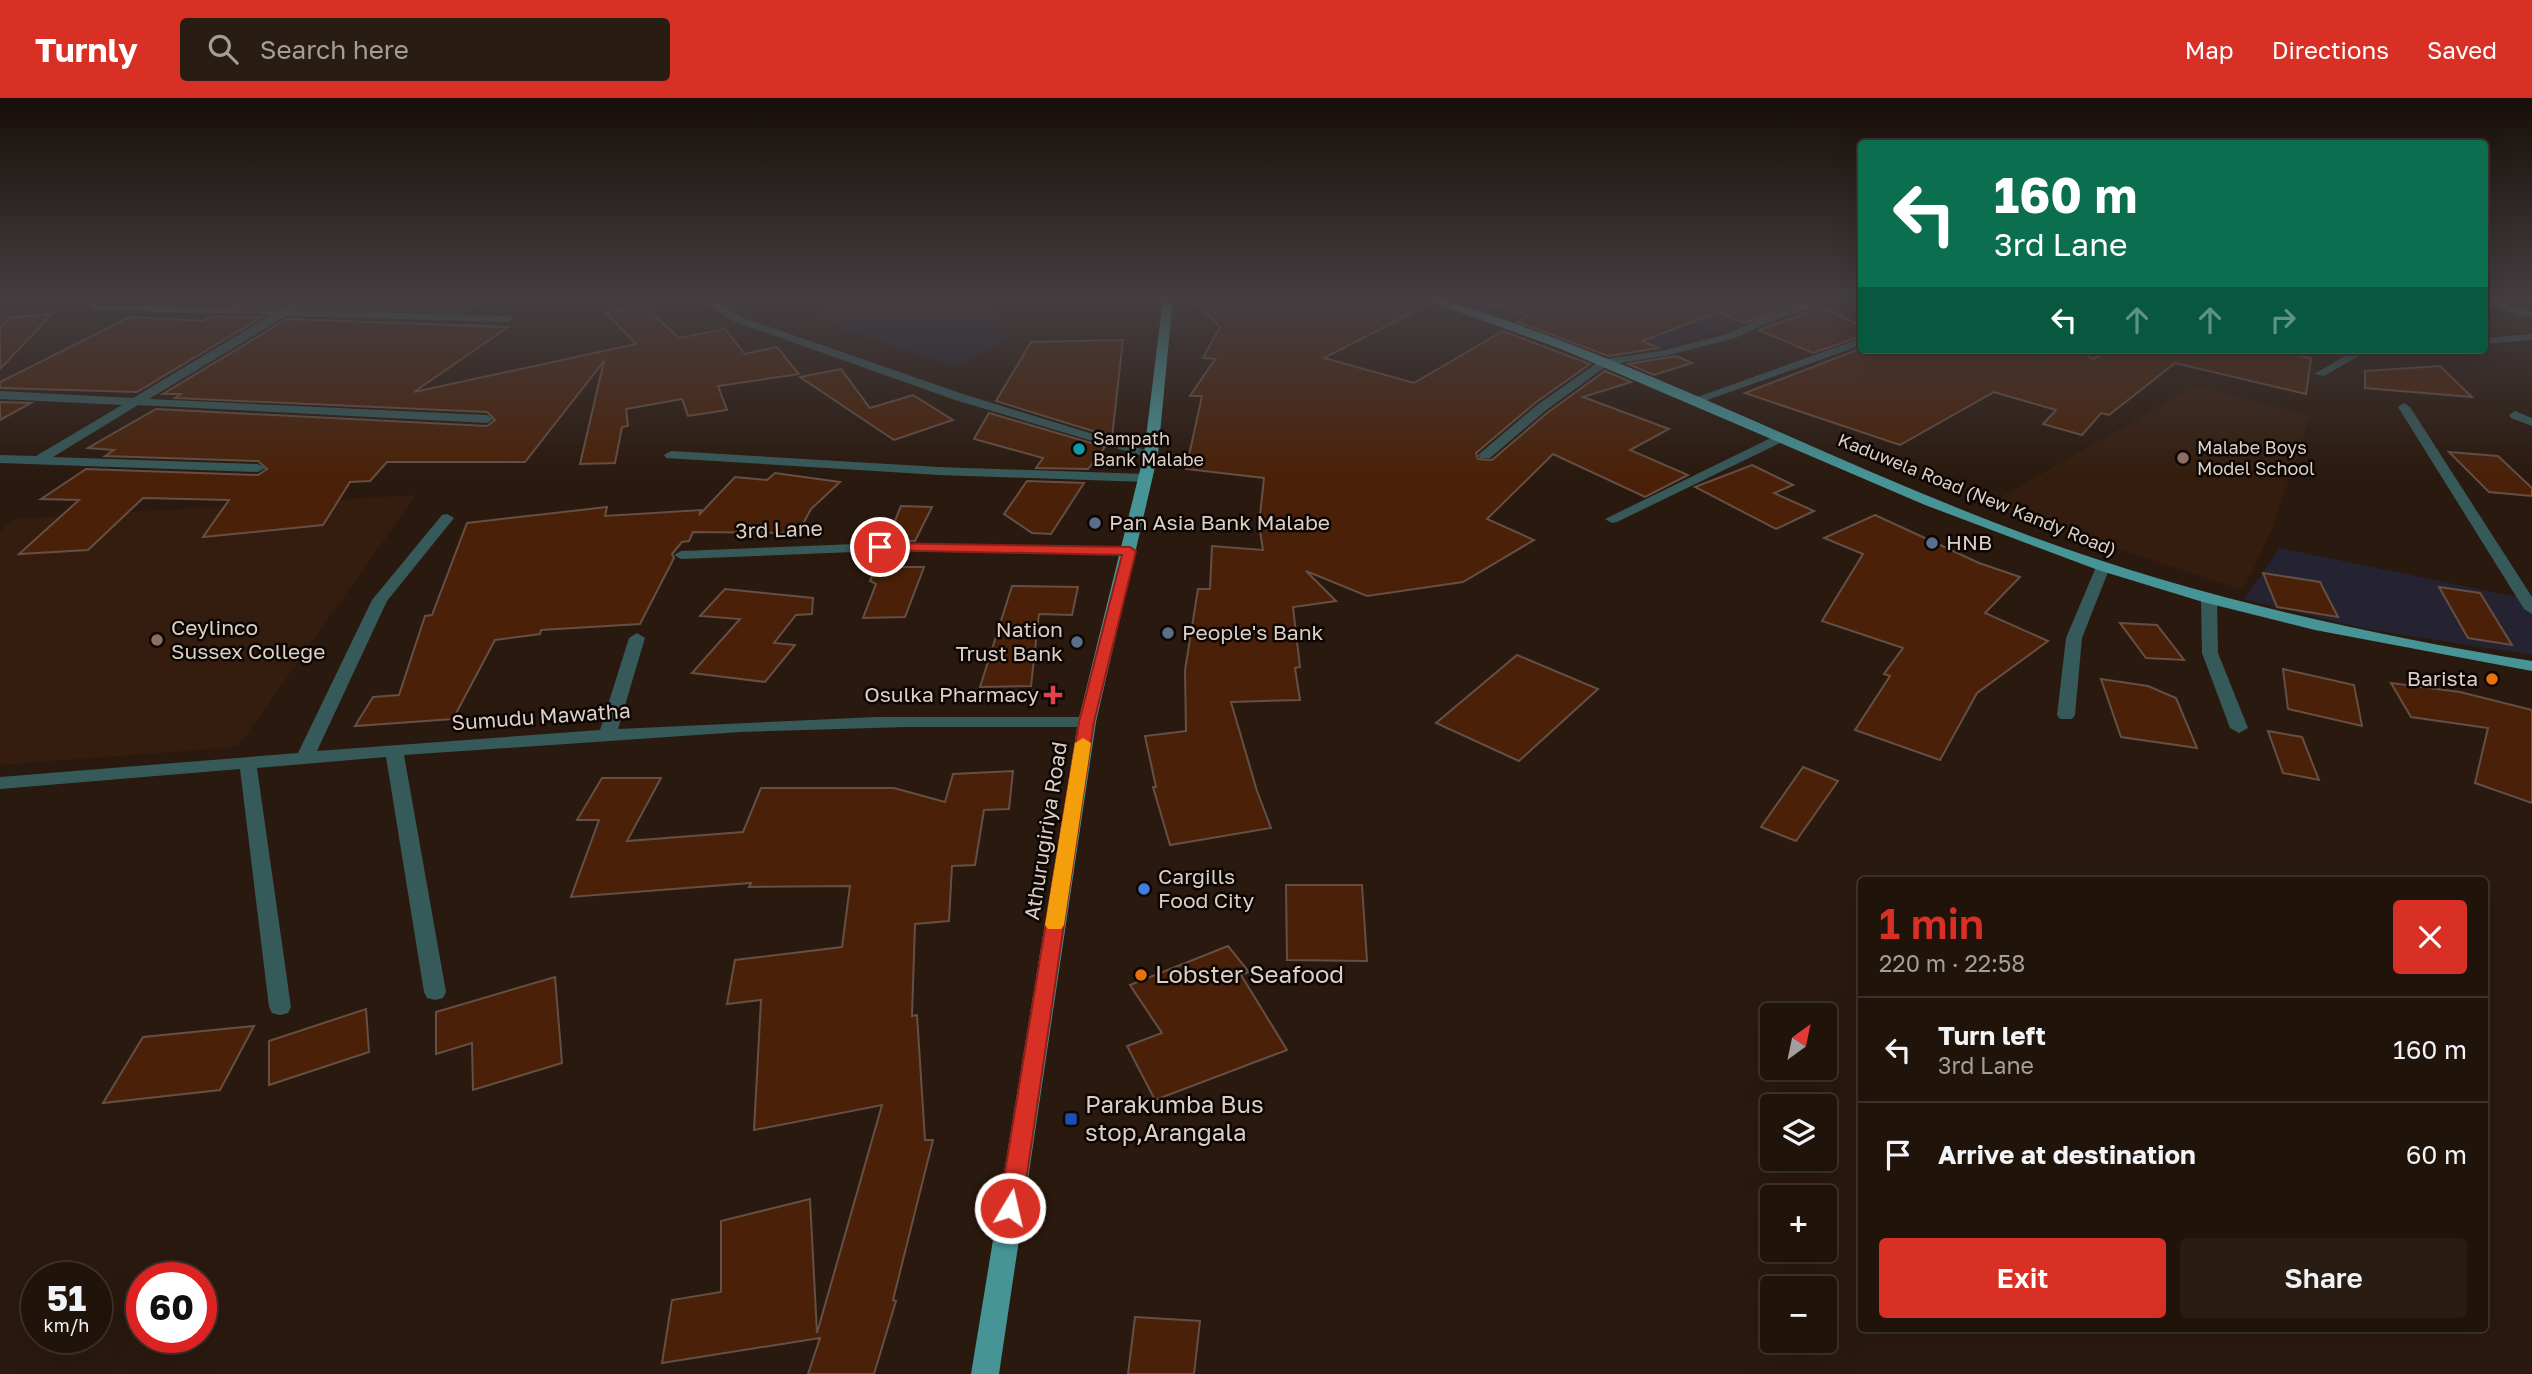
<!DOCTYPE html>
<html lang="en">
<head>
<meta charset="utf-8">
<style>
	body { margin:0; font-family:"Golos Text",sans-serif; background:#281c13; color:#f1f3f6; height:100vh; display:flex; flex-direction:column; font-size:26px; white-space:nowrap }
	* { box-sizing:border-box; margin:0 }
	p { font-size:23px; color:#a29e9c }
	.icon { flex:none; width:38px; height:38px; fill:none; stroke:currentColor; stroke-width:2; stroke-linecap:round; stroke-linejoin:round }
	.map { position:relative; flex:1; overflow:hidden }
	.panel { position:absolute; left:1858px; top:779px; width:630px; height:455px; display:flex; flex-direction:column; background:#20130a; border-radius:7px; box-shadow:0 7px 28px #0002,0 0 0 2px #3d322b }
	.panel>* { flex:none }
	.banner { position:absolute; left:1858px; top:42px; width:630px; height:214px; border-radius:7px; box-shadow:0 7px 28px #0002,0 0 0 2px #3d322b; background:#0b6e4f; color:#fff; overflow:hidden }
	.needle { width:46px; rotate:33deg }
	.tools { position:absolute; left:1760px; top:905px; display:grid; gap:14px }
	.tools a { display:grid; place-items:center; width:77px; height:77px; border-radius:7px; background:#20130a; box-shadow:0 7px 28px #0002,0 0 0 2px #3d322b; font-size:35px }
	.speed { position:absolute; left:21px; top:1164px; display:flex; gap:14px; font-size:35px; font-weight:700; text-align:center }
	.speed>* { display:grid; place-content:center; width:91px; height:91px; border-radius:50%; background:#20130a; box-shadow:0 7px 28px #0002,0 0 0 2px #3d322b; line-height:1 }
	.speed small { font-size:18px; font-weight:400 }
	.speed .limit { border:10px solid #d22; background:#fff; color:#111 }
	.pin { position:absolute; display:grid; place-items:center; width:60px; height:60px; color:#fff; margin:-30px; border:4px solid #fff; border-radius:50%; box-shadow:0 2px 7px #0007 }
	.me { position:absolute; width:77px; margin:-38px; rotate:9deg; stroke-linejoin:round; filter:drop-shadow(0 0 5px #0008) }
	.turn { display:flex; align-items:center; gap:24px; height:147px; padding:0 21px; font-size:32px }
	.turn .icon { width:91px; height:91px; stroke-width:2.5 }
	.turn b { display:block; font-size:49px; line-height:60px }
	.lanes { display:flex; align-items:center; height:66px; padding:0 21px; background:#0003; justify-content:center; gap:35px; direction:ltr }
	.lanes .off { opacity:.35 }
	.round { display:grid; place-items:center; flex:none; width:74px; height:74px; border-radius:7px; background:#281c13 }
	.head { display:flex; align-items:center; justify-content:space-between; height:119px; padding:0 21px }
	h1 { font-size:42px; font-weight:600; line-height:52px; color:#d93025 }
	.cta { display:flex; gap:14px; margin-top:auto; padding:14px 21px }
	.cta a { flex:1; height:80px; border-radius:7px; background:#d93025; color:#fff; font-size:28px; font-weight:600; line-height:80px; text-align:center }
	.cta a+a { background:#281c13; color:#f1f3f6 }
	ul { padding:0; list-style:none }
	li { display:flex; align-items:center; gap:21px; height:105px; padding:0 21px; border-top:2px solid #3d322b }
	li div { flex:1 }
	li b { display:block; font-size:26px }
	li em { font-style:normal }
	header { display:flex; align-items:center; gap:42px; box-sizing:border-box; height:98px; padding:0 35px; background:#d93025; color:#fff }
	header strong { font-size:33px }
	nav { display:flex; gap:38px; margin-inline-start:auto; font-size:24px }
	.search { width:490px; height:63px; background:#281c13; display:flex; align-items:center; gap:18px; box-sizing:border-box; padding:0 24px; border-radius:7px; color:#a29e9c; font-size:26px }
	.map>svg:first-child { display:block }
	.commercial { fill:#252232 }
	.built { fill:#341d0e }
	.building { fill:#4a2108; stroke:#654f44; stroke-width:2 }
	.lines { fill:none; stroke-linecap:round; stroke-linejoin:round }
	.minor { fill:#36595a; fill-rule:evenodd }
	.tertiary { fill:#36595a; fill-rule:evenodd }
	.primary { fill:#469496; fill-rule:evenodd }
	.route { fill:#d93025; stroke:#8d1f18; stroke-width:2 }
	.slow { fill:#f59e0b }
	.culture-dot { fill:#0f9aa8; stroke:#0d0603; stroke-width:2.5 }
	.education-dot { fill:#8d6e63; stroke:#0d0603; stroke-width:2.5 }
	.service-dot { fill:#5c6f8a; stroke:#0d0603; stroke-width:2.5 }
	.food-dot { fill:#e8710a; stroke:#0d0603; stroke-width:2.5 }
	.health-dot { fill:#e0444e; stroke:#0d0603; stroke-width:2.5 }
	.shop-dot { fill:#3f7fe0; stroke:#0d0603; stroke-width:2.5 }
	.transit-dot { fill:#1a4fb4; stroke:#0d0603; stroke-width:2.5 }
	.labels { text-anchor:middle; stroke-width:5; stroke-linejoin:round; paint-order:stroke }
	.far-poi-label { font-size:18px; fill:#dbcfc7; stroke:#0d0603; text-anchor:start }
	.far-street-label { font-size:18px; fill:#dbcfc7; stroke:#0d0603 }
	.poi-label { font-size:21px; fill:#dbcfc7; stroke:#0d0603; text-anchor:start }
	.street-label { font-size:21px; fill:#dbcfc7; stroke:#0d0603 }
	.near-poi-label { font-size:24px; fill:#dbcfc7; stroke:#0d0603; text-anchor:start }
</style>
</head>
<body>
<header>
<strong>Turnly</strong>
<div class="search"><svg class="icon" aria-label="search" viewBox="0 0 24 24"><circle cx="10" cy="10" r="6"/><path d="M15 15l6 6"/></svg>Search here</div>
<nav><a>Map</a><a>Directions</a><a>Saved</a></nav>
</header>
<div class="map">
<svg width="2532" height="1276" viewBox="0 0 2532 1276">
	<rect width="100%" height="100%" fill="#2a190e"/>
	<g class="commercial">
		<polygon points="825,200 994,200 1007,242 955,269 856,235 818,218 817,204"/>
		<polygon points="1446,200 1792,200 1705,238 1614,261"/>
		<polygon points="2280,450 2532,502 2532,557 2366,531 2244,501"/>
	</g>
	<g class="built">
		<polygon points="2195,288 2311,317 2272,432 2243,492 2000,412 1994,403"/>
		<polygon points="416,397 238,649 0,667 0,434 13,421"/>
	</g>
	<g class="building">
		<polygon points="246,200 294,200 281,208 233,207"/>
		<polygon points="316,200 486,200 462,214 304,210"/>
		<polygon points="1193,200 1419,200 1429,206 1324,260 1414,285 1503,233 1590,266 1535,305 1476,355 1478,361 1492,362 1547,315 1605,273 1631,284 1583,299 1669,331 1630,352 1688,377 1645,399 1553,356 1487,421 1534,442 1463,484 1367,498 1306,473 1336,503 1293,509 1300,569 1295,570 1300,602 1231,604 1257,693 1271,730 1170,747 1153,689 1156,689 1145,638 1186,633 1185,572 1198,491 1210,491 1212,448 1263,452 1259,427 1264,380 1186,371 1202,298 1190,298 1215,261 1203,260 1220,229"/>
		<polygon points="1492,200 1804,200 1808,202 1744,225 1719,214 1642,243 1659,250 1608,258 1518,224 1528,218 1492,206"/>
		<polygon points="643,207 679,240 725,231 745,256 777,249 799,276 718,288 727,312 688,318 682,301 626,311 628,328 622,329 615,365 580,366 604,263 525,364 387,364 370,383 350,384 323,427 203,439 229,402 143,400 88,452 19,456 79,402 41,401 86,371 258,377 267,371 258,363 105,358 114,352 88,350 156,311 487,328 495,322 487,314 175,300 181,296 163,296 287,221 508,229 414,294 636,246 606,215"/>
		<polygon points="1822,209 1862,228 1862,238 1813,255 1759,232"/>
		<polygon points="52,216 0,271 0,229 9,220"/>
		<polygon points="212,218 262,219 137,294 0,290 0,284 130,219 203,223"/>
		<polygon points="1123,242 1112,339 996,303 1031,244"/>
		<polygon points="1862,250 1862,252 2089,252 2086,257 2093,261 2109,252 2267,252 2311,260 2306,296 2175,265 2109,317 2101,315 2082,337 2043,326 2056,312 1994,294 1900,347 1745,295"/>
		<polygon points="1676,258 1692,265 1654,277 1628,266"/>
		<polygon points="2440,268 2472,299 2365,290 2365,273"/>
		<polygon points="841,271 870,310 913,297 953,322 894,342 800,279"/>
		<polygon points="0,304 31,305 0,322"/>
		<polygon points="989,315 1105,349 1088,371 1036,370 1043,360 974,341"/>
		<polygon points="2449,354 2498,358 2532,390 2532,398 2489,394"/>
		<polygon points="1752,367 1793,387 1774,395 1814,413 1776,431 1695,389"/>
		<polygon points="775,375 840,384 811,411 798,435 693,434 689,443 682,444 672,456 674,460 640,526 541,532 540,536 495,542 453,621 355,628 373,599 399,597 425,518 432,517 467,425 607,409 605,418 701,412 699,417 735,379 767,382"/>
		<polygon points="1027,383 1084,385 1051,436 1032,435 1004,416"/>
		<polygon points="901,408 932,409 915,443 887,442"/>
		<polygon points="1875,417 1979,465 2020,479 1985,515 2048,543 1977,595 1940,662 1855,632 1890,578 1884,576 1903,550 1822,523 1863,456 1824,440"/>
		<polygon points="881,456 908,456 902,469 924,469 905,519 863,520 876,486 870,483"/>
		<polygon points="2263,475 2320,484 2338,519 2277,509"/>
		<polygon points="1012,488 1078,489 1072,517 1039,516 1031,588 980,589"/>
		<polygon points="2439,489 2480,495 2512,547 2468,540"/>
		<polygon points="725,491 813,500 812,516 796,517 774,545 795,547 765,584 692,575 740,521 700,518"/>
		<polygon points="2120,525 2157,527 2184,562 2146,560"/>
		<polygon points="1517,557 1598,591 1519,663 1436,625"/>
		<polygon points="2283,571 2354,587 2362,628 2288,611"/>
		<polygon points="2101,581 2148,588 2176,600 2197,650 2121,639"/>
		<polygon points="2391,585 2460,594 2532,612 2532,705 2475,685 2488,630 2411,619"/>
		<polygon points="2268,633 2302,639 2319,682 2283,675"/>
		<polygon points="1803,669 1838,683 1796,743 1761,729"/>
		<polygon points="1013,673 1009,711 984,712 975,767 952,768 949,823 915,826 912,918 917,917 925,1042 933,1042 893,1202 896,1203 874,1276 808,1276 820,1240 662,1265 672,1202 721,1194 721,1123 810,1101 817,1235 882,1007 754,1032 761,902 727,906 735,862 842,849 850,788 749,789 751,785 571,799 599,722 577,722 602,680 661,680 627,743 743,734 761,690 894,690 945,704 953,676"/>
		<polygon points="1286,787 1362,787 1367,863 1287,862"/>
		<polygon points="1228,848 1249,874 1241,877 1287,952 1155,1002 1127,948 1162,935 1130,887"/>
		<polygon points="555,879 562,965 473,992 472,945 436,956 436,914"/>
		<polygon points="366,911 369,954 269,987 269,943"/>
		<polygon points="254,928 220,992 103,1005 143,939"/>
		<polygon points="1135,1219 1200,1223 1194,1276 1128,1276"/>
	</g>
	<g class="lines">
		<g class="minor">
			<polygon points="300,200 313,200 296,212 508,218 513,221 508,224 286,218 149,301 487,317 493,321 487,325 138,307 53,359 258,366 265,370 258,374 0,365 0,357 36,358 122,307 0,301 0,293 133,300 271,217 96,212 91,209 92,207 282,211"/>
			<polygon points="1823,200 1840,200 1772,223 1735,240 1665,258 1608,267 1545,313 1490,360 1480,360 1478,357 1537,307 1601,262 1665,252 1727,236 1764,219"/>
			<polygon points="2485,200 2532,214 2532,221 2485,206"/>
			<polygon points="2532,236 2532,242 2485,246 2485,240"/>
			<polygon points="1862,240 1862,247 1699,305 1689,302"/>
			<polygon points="2093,252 2107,252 2094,259 2088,256"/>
			<polygon points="2355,252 2369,252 2324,278 2314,276"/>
			<polygon points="2404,305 2410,309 2532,499 2532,516 2524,511 2398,309"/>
			<polygon points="2515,313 2532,320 2532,328 2511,320 2509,317"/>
			<polygon points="1781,335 1787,339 1786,342 1617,424 1612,425 1605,421"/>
			<polygon points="671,353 939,369 1146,376 1153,380 1146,384 939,377 666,360 664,357"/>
			<polygon points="447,416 454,420 387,503 317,653 600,632 629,540 637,535 645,540 618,631 876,619 1087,619 1096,624 1087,629 906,629 740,634 404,657 446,894 443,900 435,902 427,900 424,894 386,659 257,670 291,909 288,915 280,917 272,915 269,909 240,671 0,691 0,679 298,655 372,502 442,417"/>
			<polygon points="880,445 1130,449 1137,453 1130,457 880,453 681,461 674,457 681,453"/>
			<polygon points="2103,465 2110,469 2082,540 2075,617 2072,621 2060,621 2057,617 2066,540 2096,469"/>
			<polygon points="2209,495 2217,500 2218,555 2248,630 2239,635 2230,630 2202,555 2201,500"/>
		</g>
		<polygon class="tertiary" points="697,200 710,200 741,219 963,296 1158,356 1151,360 1146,359 955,302 733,223"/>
		<g class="primary">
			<polygon points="1163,200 1173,200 1158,356 1096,624 999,1276 971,1276 1078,624 1144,356"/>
			<path d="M 1421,200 L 1438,200 C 1629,258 1807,352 1993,424 C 2168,492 2347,533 2532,563 L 2532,573 L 2315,532 L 2203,504 L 2098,472 L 1925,407 L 1561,251 Z"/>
		</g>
	</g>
	<linearGradient id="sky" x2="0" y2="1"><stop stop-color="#170e08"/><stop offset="0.53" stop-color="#443e41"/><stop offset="1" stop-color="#443e41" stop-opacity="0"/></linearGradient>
	<rect width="2532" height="379" fill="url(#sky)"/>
	<polygon class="route" points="880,445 1130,449 1136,453 1094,624 1022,1110 1018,1117 1010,1120 1002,1117 999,1110 1079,624 1122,457 875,452 875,447"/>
	<polygon class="slow" points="1083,640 1091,645 1064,827 1061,831 1048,831 1045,827 1075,645"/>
	<circle class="culture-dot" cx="1079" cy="351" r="7"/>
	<g class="education-dot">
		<circle cx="2183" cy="360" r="7"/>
		<circle cx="157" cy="542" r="7"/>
	</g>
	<g class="service-dot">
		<circle cx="1095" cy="425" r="7"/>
		<circle cx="1932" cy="445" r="7"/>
		<circle cx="1168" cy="535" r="7"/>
		<circle cx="1077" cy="544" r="7"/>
	</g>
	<g class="food-dot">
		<circle cx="2492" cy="581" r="7"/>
		<circle cx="1141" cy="877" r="7"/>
	</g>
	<path class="health-dot" d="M1049.5 586.5h7v7h7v7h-7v7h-7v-7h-7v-7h7z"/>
	<circle class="shop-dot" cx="1144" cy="791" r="7"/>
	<rect class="transit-dot" x="1064" y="1014" width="14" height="14" rx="3.5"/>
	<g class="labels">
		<g class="far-poi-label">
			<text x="1093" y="347">Sampath<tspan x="1093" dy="21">Bank Malabe</tspan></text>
			<text x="2197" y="356">Malabe Boys<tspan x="2197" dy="21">Model School</tspan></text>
		</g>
		<g class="far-street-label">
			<text transform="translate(1977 397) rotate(22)" y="6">Kaduwela Road (New Kandy Road)</text>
		</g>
		<g class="poi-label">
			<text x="1109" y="432">Pan Asia Bank Malabe</text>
			<text x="1946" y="452">HNB</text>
			<text x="171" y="537">Ceylinco<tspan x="171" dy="24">Sussex College</tspan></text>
			<text x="1063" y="539" text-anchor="end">Nation<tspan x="1063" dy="24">Trust Bank</tspan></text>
			<text x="1182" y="542">People's Bank</text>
			<text x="2478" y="588" text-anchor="end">Barista</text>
			<text x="1039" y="604" text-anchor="end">Osulka Pharmacy</text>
			<text x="1158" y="786">Cargills<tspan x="1158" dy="24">Food City</tspan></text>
		</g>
		<g class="street-label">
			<text transform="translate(779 432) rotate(-2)" y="7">3rd Lane</text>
			<text transform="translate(541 619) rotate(-4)" y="7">Sumudu Mawatha</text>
			<text transform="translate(1046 733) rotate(-81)" y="7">Athurugiriya Road</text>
		</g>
		<g class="near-poi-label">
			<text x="1155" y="885">Lobster Seafood</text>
			<text x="1085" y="1015">Parakumba Bus<tspan x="1085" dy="28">stop,Arangala</tspan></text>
		</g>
	</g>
</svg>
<div class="tools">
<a><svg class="needle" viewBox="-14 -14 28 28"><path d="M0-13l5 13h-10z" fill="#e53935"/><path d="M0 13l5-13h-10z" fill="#a29e9c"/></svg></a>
<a><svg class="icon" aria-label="layers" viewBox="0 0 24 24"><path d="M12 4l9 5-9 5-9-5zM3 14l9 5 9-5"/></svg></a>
<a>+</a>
<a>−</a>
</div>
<div class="speed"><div>51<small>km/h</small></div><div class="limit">60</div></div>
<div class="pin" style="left:880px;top:449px;background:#d93025"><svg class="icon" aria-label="arrive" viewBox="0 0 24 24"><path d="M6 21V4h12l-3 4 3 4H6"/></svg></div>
<svg class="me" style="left:1010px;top:1110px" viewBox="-20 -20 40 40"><circle r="17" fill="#d93025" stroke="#fff" stroke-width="3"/><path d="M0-11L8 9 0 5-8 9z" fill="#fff"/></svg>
<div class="banner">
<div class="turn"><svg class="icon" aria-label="left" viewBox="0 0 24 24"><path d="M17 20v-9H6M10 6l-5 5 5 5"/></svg><div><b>160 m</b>3rd Lane</div></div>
<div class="lanes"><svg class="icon" aria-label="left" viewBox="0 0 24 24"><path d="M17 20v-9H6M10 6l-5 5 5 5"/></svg><svg class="icon off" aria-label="ahead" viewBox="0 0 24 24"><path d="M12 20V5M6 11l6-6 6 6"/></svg><svg class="icon off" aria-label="ahead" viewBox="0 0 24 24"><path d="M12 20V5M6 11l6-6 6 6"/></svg><svg class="icon off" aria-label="right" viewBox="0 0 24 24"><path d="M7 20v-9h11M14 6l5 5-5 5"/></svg></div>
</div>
<section class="panel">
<div class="head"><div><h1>1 min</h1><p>220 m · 22:58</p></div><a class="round" style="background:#d93025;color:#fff"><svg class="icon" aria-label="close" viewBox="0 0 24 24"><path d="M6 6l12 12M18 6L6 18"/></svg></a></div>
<ul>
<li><svg class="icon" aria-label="left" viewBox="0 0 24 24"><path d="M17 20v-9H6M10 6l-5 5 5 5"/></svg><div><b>Turn left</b><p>3rd Lane</p></div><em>160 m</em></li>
<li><svg class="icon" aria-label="arrive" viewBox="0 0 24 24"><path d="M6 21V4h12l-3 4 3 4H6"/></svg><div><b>Arrive at destination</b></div><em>60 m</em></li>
</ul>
<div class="cta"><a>Exit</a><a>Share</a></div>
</section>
</div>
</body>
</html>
